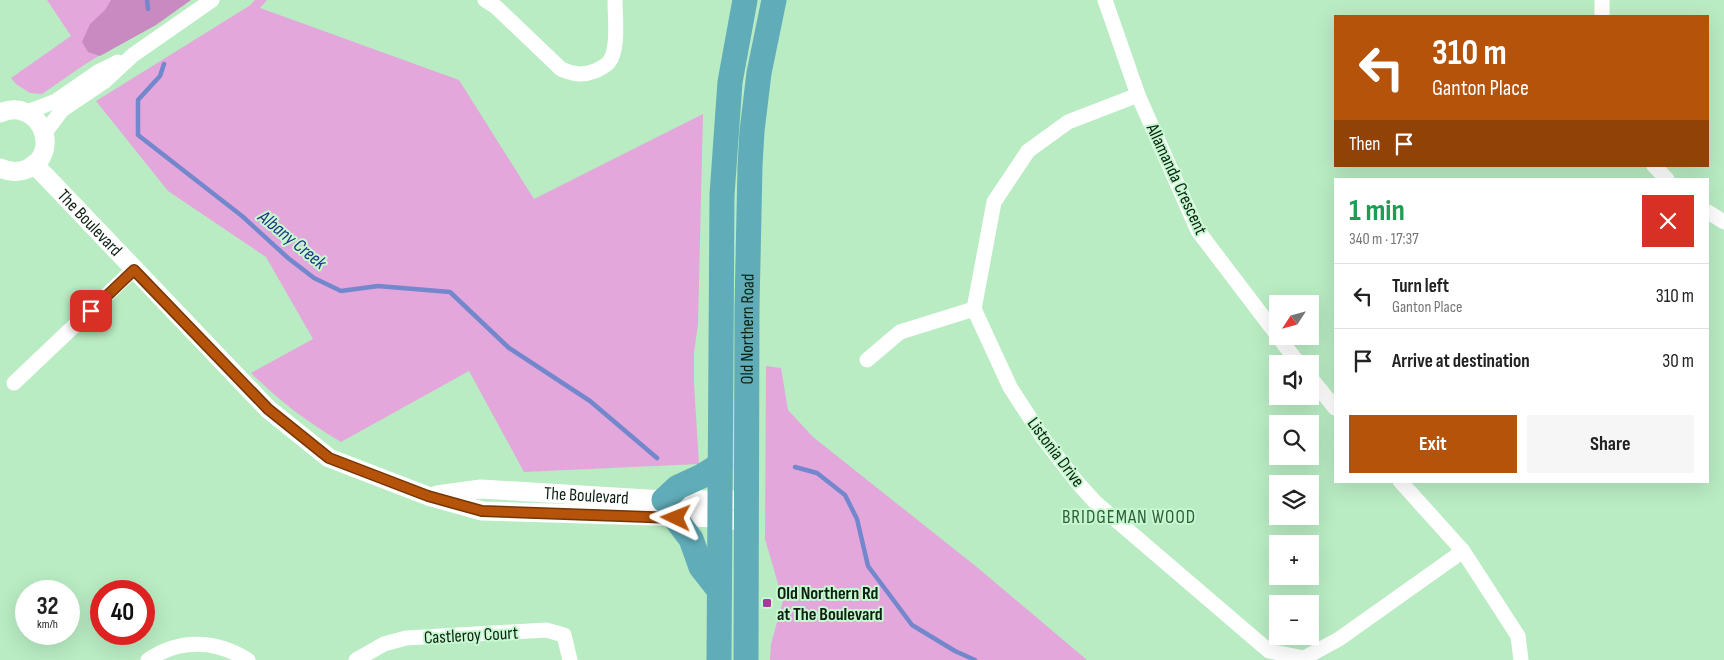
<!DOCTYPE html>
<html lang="en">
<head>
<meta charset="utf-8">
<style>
	body { margin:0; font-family:"Sofia Sans Condensed",sans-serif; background:#f6f6f6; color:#222; height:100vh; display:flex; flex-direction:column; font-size:19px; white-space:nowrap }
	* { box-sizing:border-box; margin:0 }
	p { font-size:16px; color:#767676 }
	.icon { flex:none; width:28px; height:28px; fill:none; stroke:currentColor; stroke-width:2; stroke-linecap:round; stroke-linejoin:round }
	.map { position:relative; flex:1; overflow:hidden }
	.panel { position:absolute; left:1334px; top:178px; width:375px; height:305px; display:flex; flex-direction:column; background:#fff; border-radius:0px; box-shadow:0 5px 20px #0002 }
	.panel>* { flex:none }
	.guide { position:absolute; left:1334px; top:15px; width:375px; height:152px; border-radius:0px; box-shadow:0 5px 20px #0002; background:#b45309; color:#fff; overflow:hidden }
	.needle { width:32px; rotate:234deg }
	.controls { position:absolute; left:1269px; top:295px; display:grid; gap:10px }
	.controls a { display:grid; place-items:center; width:50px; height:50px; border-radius:0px; background:#fff; box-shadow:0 5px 20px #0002; font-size:25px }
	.speed { position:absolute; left:15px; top:580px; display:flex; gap:10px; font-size:25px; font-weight:700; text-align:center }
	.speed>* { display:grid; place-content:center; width:65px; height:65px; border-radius:50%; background:#fff; box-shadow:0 5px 20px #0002; line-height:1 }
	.speed small { font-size:12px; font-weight:400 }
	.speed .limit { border:8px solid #d22; background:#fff; color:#111 }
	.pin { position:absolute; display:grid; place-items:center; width:42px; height:42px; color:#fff; margin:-21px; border-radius:10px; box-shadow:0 2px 8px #0006 }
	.me { position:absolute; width:55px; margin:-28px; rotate:272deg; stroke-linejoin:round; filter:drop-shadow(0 0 4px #0008) }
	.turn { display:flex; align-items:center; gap:18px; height:105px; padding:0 15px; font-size:22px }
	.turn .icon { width:65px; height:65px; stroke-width:2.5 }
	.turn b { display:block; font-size:35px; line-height:42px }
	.then { display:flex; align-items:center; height:48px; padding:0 15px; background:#0003; gap:10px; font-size:19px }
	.round { display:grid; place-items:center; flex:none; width:52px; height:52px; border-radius:0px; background:#f6f6f6 }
	.headline { display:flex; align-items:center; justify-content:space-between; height:85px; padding:0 15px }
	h1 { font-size:30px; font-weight:700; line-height:38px; color:#1e9e55 }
	.cta { display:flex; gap:10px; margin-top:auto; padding:10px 15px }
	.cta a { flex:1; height:58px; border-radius:0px; background:#b45309; color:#fff; font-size:20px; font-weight:700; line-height:58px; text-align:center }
	.cta a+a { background:#f6f6f6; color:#222 }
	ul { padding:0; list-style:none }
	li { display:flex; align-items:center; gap:15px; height:65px; padding:0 15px; border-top:1px solid #e0e0e0 }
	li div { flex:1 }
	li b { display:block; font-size:19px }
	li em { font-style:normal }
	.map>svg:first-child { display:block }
	.green { fill:#e3a7dc }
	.forest { fill:#c98ac2 }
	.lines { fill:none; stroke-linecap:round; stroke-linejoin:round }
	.stream { stroke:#7287cc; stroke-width:4.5 }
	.minor { stroke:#fff; stroke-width:15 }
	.tertiary { stroke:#fff; stroke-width:19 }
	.trunk { stroke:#60acb8; stroke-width:25 }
	.route-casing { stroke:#753606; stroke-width:12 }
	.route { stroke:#b45309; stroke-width:9 }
	.poi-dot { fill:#a33b9d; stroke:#c6f9d0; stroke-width:2 }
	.labels { text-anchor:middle; stroke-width:4; stroke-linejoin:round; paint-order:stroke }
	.street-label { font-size:18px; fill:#0d2012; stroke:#c6f9d0 }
	.poi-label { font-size:18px; font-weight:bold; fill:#0d2012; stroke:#c6f9d0; text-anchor:start }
	.water-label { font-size:19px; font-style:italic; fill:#243283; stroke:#c6f9d0 }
	.neighbourhood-label { font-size:19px; letter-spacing:1px; fill:#2f5d3b; stroke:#c6f9d0 }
</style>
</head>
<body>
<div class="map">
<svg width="1724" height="660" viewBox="0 0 1724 660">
	<rect width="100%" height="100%" fill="#b9ecc3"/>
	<g class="green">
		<polygon points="47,0 190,0 84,65 42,94 30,93 16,84 11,78 71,36"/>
		<path d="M 255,0 L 267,0 L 260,8 L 459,80 L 534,199 L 703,114 L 698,324 L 694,353 L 694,384 L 699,464 L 524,472 L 469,371 L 341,442 C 306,421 280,401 251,373 L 313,339 L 266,257 L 168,191 L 96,101 L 249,6 Z"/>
		<polygon points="766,366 781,368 788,410 813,437 978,568 1087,660 770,660 771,644 783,601 765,539"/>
	</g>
	<polygon class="forest" points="111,0 191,0 156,25 100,56 88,52 82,42 90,24 105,10"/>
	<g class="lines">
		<g class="stream">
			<polyline points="147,0 148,9"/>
			<polyline points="164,64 160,76 138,100 138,135 242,216 288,258 314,278 341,291 378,286 450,292 509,348 590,401 657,458"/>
			<polyline points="795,467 817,473 845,495 857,519 868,566 912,625 955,651 975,660"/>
		</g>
		<g class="minor">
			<path d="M 485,0 L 496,7 L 561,69 C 573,74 582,76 595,71 C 599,69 606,66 609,62 C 619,50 615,16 615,0"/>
			<polyline points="1105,0 1138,95 1198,231 1299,364"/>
			<polyline points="1602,0 1602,16"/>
			<polyline points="1138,95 1068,122 1028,151 994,202 974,309 1010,387 1043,438 1077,482 1095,502 1269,651 1304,658 1339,639 1463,551"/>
			<polyline points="27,112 56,101 98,72 118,62"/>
			<polyline points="44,134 62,110 105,81 133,55 212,0"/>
			<polyline points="1654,166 1667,179"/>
			<polyline points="1708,212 1724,222"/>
			<polyline points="867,360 900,332 974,309"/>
			<polyline points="1310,377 1335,408"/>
			<polyline points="14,383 133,270"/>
			<polyline points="1400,481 1463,551 1518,636 1521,660"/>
			<path d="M 148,660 C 180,638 216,640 248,660"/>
			<polyline points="356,660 384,644 406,638 546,630 564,635 570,660"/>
		</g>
		<g class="tertiary">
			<path d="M 0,113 C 39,96 64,153 27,169 C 18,173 9,172 0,168"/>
			<path id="s1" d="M 34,164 L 268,409 L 329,458 L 428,496 L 482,511 L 720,518 L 746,522"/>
			<path id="s2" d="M 437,495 L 481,489 L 664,500 L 734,500"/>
		</g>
		<g class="trunk">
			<polyline points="664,500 678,487 702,476 720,465"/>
			<polyline points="675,518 691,539 701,567 719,590"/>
			<polyline points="719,660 722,195 730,82 745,0"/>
			<path id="s3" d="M 746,660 L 747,308 L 750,166 L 752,131 L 759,73 L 774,0"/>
		</g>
	</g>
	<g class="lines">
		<g class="route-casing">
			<polyline id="route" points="91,311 134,270 268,409 329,458 428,496 482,511 676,518"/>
		</g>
		<use href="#route" class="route"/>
	</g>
	<rect class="poi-dot" x="762" y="598" width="10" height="10" rx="2.5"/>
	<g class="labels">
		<g class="street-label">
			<text transform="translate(1177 179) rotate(65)" y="6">Allamanda Crescent</text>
			<text dy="6" stroke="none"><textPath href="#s1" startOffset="81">The Boulevard</textPath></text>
			<text dy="6" stroke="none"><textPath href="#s3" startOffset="331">Old Northern Road</textPath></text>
			<text transform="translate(1056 452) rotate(53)" y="6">Listonia Drive</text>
			<text dy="6" stroke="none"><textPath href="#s2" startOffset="150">The Boulevard</textPath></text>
			<text transform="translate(471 635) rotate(-3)" y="6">Castleroy Court</text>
		</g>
		<g class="poi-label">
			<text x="777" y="599">Old Northern Rd<tspan x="777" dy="21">at The Boulevard</tspan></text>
		</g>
		<g class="water-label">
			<text transform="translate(293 239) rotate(39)" y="7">Albany Creek</text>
		</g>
		<g class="neighbourhood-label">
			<text x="1129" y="523">BRIDGEMAN WOOD</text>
		</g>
	</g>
</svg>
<div class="controls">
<a><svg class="needle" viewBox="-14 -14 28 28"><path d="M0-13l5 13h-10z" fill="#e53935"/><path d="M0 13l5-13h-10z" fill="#767676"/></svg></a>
<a><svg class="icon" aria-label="sound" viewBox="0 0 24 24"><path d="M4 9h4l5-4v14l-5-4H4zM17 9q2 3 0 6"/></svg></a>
<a><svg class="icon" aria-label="search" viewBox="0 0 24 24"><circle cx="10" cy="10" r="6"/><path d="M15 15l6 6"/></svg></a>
<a><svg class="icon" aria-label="layers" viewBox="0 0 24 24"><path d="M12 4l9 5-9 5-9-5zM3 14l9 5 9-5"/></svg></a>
<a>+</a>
<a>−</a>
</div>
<div class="speed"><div>32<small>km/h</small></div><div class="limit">40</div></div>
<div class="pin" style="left:91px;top:311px;background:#d93025"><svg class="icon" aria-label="arrive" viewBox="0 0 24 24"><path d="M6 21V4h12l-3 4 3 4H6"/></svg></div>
<svg class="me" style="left:676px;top:518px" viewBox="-20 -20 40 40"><path d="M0-17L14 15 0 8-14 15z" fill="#b45309" stroke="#fff" stroke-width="4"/></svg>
<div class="guide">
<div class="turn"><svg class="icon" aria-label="left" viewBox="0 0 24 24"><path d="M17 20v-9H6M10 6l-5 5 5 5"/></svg><div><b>310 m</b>Ganton Place</div></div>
<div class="then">Then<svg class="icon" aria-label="arrive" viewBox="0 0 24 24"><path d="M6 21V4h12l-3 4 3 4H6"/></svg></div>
</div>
<section class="panel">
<div class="headline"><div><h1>1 min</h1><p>340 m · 17:37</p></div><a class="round" style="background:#d93025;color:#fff"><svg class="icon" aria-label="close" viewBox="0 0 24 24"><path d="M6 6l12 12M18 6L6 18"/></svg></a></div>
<ul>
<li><svg class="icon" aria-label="left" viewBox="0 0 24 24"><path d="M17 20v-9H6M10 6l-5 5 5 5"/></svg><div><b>Turn left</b><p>Ganton Place</p></div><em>310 m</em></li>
<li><svg class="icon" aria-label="arrive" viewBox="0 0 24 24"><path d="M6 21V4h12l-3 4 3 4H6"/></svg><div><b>Arrive at destination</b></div><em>30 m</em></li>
</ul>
<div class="cta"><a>Exit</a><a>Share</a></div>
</section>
</div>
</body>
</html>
